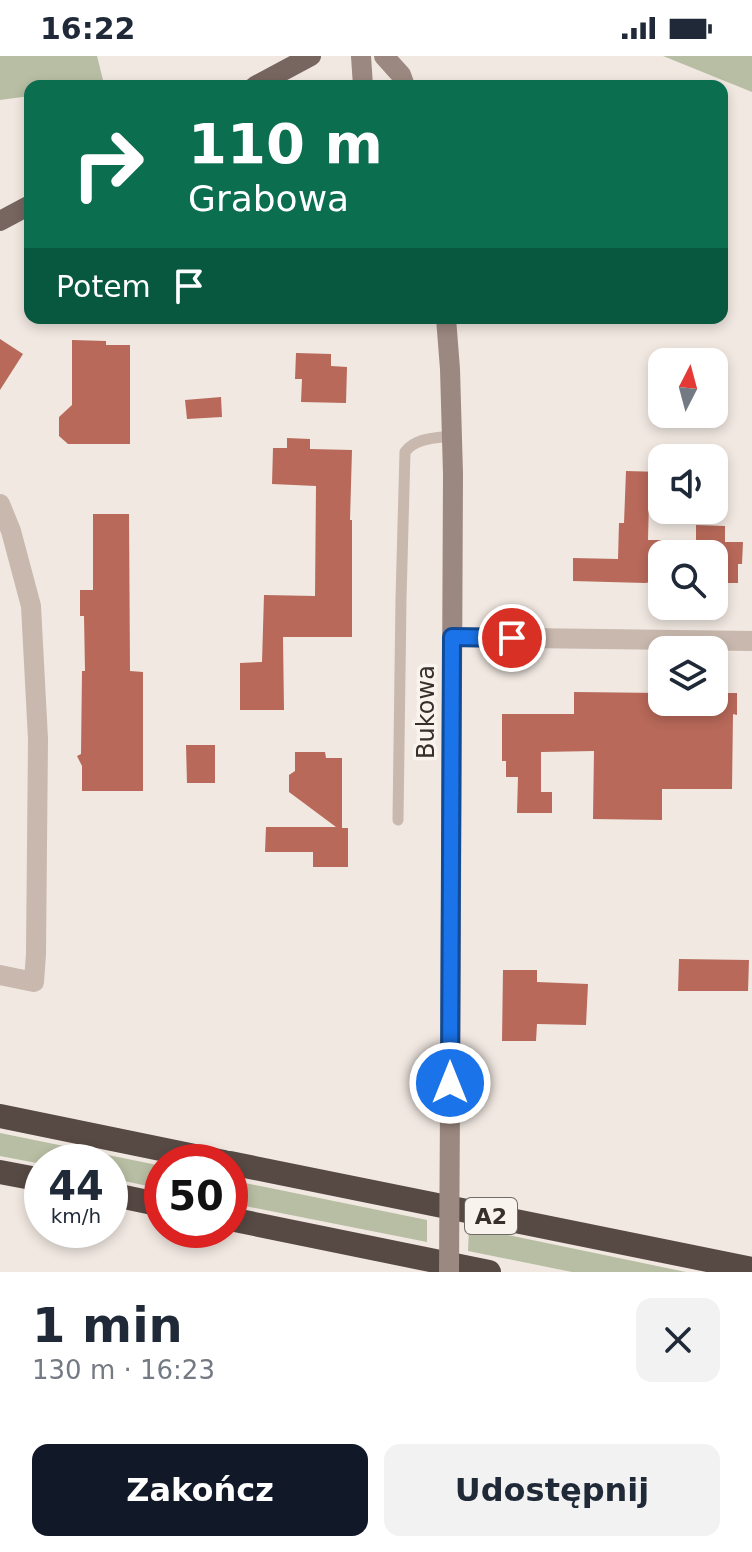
<!DOCTYPE html>
<html lang="pl">
<head>
<meta charset="utf-8">
<style>
	body { margin:0; font-family:"DejaVu Sans",sans-serif; background:#f2f2f3; color:#1f2937; height:100vh; display:flex; flex-direction:column; font-size:30px; white-space:nowrap }
	* { box-sizing:border-box; margin:0 }
	p { font-size:26px; color:#747a83 }
	.icon { flex:none; width:44px; height:44px; fill:none; stroke:currentColor; stroke-width:2; stroke-linecap:round; stroke-linejoin:round }
	.map { position:relative; height:1216px; overflow:hidden }
	.side { display:flex; flex-direction:column; background:#fff; flex:1 }
	.side>* { flex:none }
	.banner { position:absolute; left:24px; top:24px; width:704px; height:244px; border-radius:16px; box-shadow:0 4px 12px #0003; background:#0b6e4f; color:#fff; overflow:hidden }
	.needle { width:52px; rotate:6deg }
	.controls { position:absolute; left:648px; top:292px; display:grid; gap:16px }
	.controls a { display:grid; place-items:center; width:80px; height:80px; border-radius:16px; background:#fff; box-shadow:0 4px 12px #0003; font-size:40px }
	.speed { position:absolute; left:24px; top:1088px; display:flex; gap:16px; font-size:40px; font-weight:700; text-align:center }
	.speed>* { display:grid; place-content:center; width:104px; height:104px; border-radius:50%; background:#fff; box-shadow:0 4px 12px #0003; line-height:1 }
	.speed small { font-size:20px; font-weight:400 }
	.speed .limit { border:12px solid #d22; background:#fff; color:#111 }
	.pin { position:absolute; display:grid; place-items:center; width:68px; height:68px; color:#fff; margin:-34px; border:4px solid #fff; border-radius:50%; box-shadow:0 2px 8px #0007 }
	.me { position:absolute; width:88px; margin:-44px; rotate:0deg; stroke-linejoin:round; filter:drop-shadow(0 0 6px #0008) }
	.turn { display:flex; align-items:center; gap:28px; height:168px; padding:0 32px; font-size:36px }
	.turn .icon { width:104px; height:104px; stroke-width:2.5 }
	.turn b { display:block; font-size:56px; line-height:68px }
	.then { display:flex; align-items:center; height:76px; padding:0 32px; background:#0003; gap:16px; font-size:30px }
	.round { display:grid; place-items:center; flex:none; width:84px; height:84px; border-radius:16px; background:#f2f2f3 }
	.overview { display:flex; align-items:center; justify-content:space-between; height:136px; padding:0 32px }
	h1 { font-size:48px; font-weight:700; line-height:60px }
	.action { display:flex; gap:16px; margin-top:auto; padding:16px 32px }
	.action a { flex:1; height:92px; border-radius:16px; background:#111827; color:#fff; font-size:32px; font-weight:700; line-height:92px; text-align:center }
	.action a+a { background:#f2f2f3; color:#1f2937 }
	.status { display:flex; justify-content:space-between; align-items:center; height:56px; padding:0 40px; background:#fff; direction:ltr }
	.status svg { height:22px; fill:currentColor }
	.map>svg:first-child { display:block }
	.green { fill:#b7bea3 }
	.building { fill:#b86959 }
	.lines { fill:none; stroke-linecap:round; stroke-linejoin:round }
	.lane { stroke:#c8b8ae; stroke-width:11 }
	.street { stroke:#c8b8ae; stroke-width:20 }
	.secondary { stroke:#9b8880; stroke-width:20 }
	.primary { stroke:#77655f; stroke-width:20 }
	.highway { stroke:#574944; stroke-width:24 }
	.secondary-bridge { stroke:#9b8880; stroke-width:20 }
	.route-casing { stroke:#114b97; stroke-width:20 }
	.route { stroke:#1a73e8; stroke-width:14 }
	.labels { text-anchor:middle; stroke-width:7; stroke-linejoin:round; paint-order:stroke }
	.shield { fill:#f9f3ee; stroke:#716a66; stroke-width:2 }
	.shield-label { font-size:22px; font-weight:bold; fill:#372f2c }
	.street-label { font-size:24px; fill:#372f2c; stroke:#f9f3ee }
</style>
</head>
<body>
<div class="status"><b>16:22</b><svg viewBox="0 0 49 12"><path d="M0 12V9h3v3zM5 12V6h3v6zM10 12V3h3v9zM15 12V0h3v12zM26 1h20v11H26zM47 4h2v5h-2z"/></svg></div>
<div class="map">
<svg width="752" height="1216" viewBox="0 0 752 1216">
	<rect width="100%" height="100%" fill="#f1e8e1"/>
	<g class="green">
		<polygon points="0,0 97,0 104,28 30,30 30,40 0,44"/>
		<polygon points="663,0 752,0 752,36"/>
		<polygon points="0,1077 162,1110 162,1133 110,1122 110,1106 42,1106 42,1108 0,1100"/>
		<polygon points="230,1124 427,1164 427,1186 230,1147"/>
		<polygon points="469,1171 686,1216 572,1216 468,1195"/>
	</g>
	<g class="building">
		<polygon points="0,283 23,298 0,334"/>
		<polygon points="72,284 106,285 106,289 130,289 130,388 68,388 59,380 59,361 72,349"/>
		<polygon points="296,297 331,298 331,310 347,311 346,347 301,346 302,323 295,323"/>
		<polygon points="221,341 222,361 187,363 185,344"/>
		<polygon points="287,382 310,383 310,393 352,394 350,464 352,464 352,581 283,581 284,654 240,654 240,607 262,606 264,539 315,540 316,430 272,428 273,392 287,392"/>
		<polygon points="626,415 662,416 662,440 649,440 648,484 662,484 662,525 645,527 573,525 573,502 618,503 619,467 624,467"/>
		<polygon points="93,458 129,458 130,615 143,616 143,735 82,735 82,710 77,700 81,698 82,615 85,615 84,560 80,560 80,534 93,534"/>
		<polygon points="696,469 725,470 725,486 743,486 742,508 738,508 738,527 714,527 714,498 696,498"/>
		<polygon points="574,636 662,637 662,646 714,646 714,637 737,637 737,659 733,658 732,733 662,733 662,764 593,763 594,695 541,696 541,736 552,736 552,757 517,757 518,721 506,721 506,705 502,705 502,658 574,658"/>
		<polygon points="186,689 215,689 215,727 187,727"/>
		<polygon points="295,696 325,696 326,702 342,702 342,772 348,772 348,811 313,811 313,796 265,796 266,771 336,771 289,736 289,719 295,715"/>
		<polygon points="679,903 749,904 748,935 678,935"/>
		<polygon points="503,914 537,914 537,926 588,928 586,969 537,968 536,985 502,985"/>
	</g>
	<g class="lines">
		<path class="lane" d="M 398,764 L 401,543 L 405,396 C 415,382 435,382 452,380"/>
		<g class="street">
			<polyline points="0,448 11,475 31,550 38,683 36,898 34,926 0,919"/>
			<polyline points="452,581 752,585"/>
		</g>
		<g class="secondary">
			<polyline points="361,0 363,30"/>
			<polyline points="384,0 401,19 405,30"/>
			<polyline points="446,262 450,313 453,418 450,1051"/>
		</g>
		<g class="primary">
			<polyline points="255,30 311,0"/>
			<polyline points="0,165 30,149"/>
		</g>
		<g class="highway">
			<polyline points="0,1060 224,1106"/>
			<polyline points="230,1107 752,1213"/>
			<polyline points="0,1116 42,1124"/>
			<polyline points="110,1138 162,1149"/>
			<polyline points="230,1163 489,1216"/>
		</g>
		<polyline class="secondary-bridge" points="449,1216 450,1051"/>
	</g>
	<g class="lines">
		<g class="route-casing">
			<polyline id="route" points="450,1027 452,581 512,582"/>
		</g>
		<use href="#route" class="route"/>
	</g>
	<g class="labels">
		<rect class="shield" x="465" y="1142" width="52" height="36" rx="6"/>
		<g class="shield-label">
			<text x="491" y="1168">A2</text>
		</g>
		<g class="street-label">
			<text transform="translate(426 656) rotate(-90)" y="8">Bukowa</text>
		</g>
	</g>
</svg>
<div class="controls">
<a><svg class="needle" viewBox="-14 -14 28 28"><path d="M0-13l5 13h-10z" fill="#e53935"/><path d="M0 13l5-13h-10z" fill="#747a83"/></svg></a>
<a><svg class="icon" aria-label="sound" viewBox="0 0 24 24"><path d="M4 9h4l5-4v14l-5-4H4zM17 9q2 3 0 6"/></svg></a>
<a><svg class="icon" aria-label="search" viewBox="0 0 24 24"><circle cx="10" cy="10" r="6"/><path d="M15 15l6 6"/></svg></a>
<a><svg class="icon" aria-label="layers" viewBox="0 0 24 24"><path d="M12 4l9 5-9 5-9-5zM3 14l9 5 9-5"/></svg></a>
</div>
<div class="speed"><div>44<small>km/h</small></div><div class="limit">50</div></div>
<div class="pin" style="left:512px;top:582px;background:#d93025"><svg class="icon" aria-label="arrive" viewBox="0 0 24 24"><path d="M6 21V4h12l-3 4 3 4H6"/></svg></div>
<svg class="me" style="left:450px;top:1027px" viewBox="-20 -20 40 40"><circle r="17" fill="#1a73e8" stroke="#fff" stroke-width="3"/><path d="M0-11L8 9 0 5-8 9z" fill="#fff"/></svg>
<div class="banner">
<div class="turn"><svg class="icon" aria-label="right" viewBox="0 0 24 24"><path d="M7 20v-9h11M14 6l5 5-5 5"/></svg><div><b>110 m</b>Grabowa</div></div>
<div class="then">Potem<svg class="icon" aria-label="arrive" viewBox="0 0 24 24"><path d="M6 21V4h12l-3 4 3 4H6"/></svg></div>
</div>
</div>
<section class="side">
<div class="overview"><div><h1>1 min</h1><p>130 m · 16:23</p></div><a class="round"><svg class="icon" aria-label="close" viewBox="0 0 24 24"><path d="M6 6l12 12M18 6L6 18"/></svg></a></div>
<div class="action"><a>Zakończ</a><a>Udostępnij</a></div>
</section>
</body>
</html>
